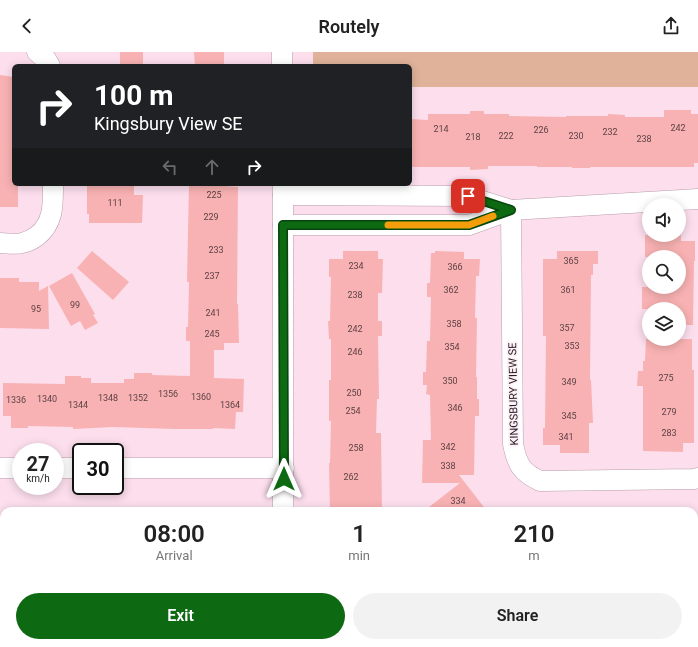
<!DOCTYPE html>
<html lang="en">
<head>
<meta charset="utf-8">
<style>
	body { margin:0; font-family:Roboto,sans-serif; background:#f2f2f2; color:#222; height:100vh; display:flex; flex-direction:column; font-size:15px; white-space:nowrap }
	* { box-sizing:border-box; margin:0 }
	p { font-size:13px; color:#767676 }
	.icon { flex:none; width:22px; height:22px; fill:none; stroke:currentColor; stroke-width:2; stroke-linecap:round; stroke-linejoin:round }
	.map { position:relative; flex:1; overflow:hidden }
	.drawer { position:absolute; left:0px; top:455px; width:698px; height:140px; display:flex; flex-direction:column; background:#fff; border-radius:12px 12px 0 0; box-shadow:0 2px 10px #0003 }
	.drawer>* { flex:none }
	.guide { position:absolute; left:12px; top:12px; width:400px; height:122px; border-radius:6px; box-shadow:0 2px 10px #0003; background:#202124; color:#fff; overflow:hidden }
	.tools { position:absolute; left:642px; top:146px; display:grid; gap:8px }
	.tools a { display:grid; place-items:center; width:44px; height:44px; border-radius:50%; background:#fff; box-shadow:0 2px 10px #0003; font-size:20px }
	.speed { position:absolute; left:12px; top:391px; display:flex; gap:8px; font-size:20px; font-weight:700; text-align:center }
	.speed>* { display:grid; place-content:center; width:52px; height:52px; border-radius:50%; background:#fff; box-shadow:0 2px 10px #0003; line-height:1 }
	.speed small { font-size:10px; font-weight:400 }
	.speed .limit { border:2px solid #111; border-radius:6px; background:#fff; color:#111 }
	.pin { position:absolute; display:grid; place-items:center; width:34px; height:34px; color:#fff; margin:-17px; border-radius:8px; box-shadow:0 2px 6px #0006 }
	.me { position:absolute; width:44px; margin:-22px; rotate:0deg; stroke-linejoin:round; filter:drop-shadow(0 0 3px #0008) }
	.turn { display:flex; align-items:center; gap:14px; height:84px; padding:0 16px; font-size:18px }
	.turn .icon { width:52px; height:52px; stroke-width:2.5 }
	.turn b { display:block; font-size:28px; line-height:34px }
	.lanes { display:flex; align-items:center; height:38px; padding:0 16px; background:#0003; justify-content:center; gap:20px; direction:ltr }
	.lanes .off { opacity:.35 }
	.eta { display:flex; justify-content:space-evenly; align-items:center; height:68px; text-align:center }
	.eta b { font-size:24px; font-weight:600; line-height:28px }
	.button { display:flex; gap:8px; margin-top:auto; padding:8px 16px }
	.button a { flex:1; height:46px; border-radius:24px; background:#0d6912; color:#fff; font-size:16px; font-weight:600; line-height:46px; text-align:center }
	.button a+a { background:#f2f2f2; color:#222 }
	header { display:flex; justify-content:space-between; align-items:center; height:52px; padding:0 16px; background:#fff; font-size:18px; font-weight:600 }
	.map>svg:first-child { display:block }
	.green { fill:#e0b29a }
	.building { fill:#f9b2b3 }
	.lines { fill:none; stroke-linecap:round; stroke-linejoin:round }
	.street-casing { stroke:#b99dab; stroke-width:21 }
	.street { stroke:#fff; stroke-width:20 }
	.route-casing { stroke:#08440c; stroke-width:10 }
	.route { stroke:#0d6912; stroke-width:7 }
	.slow { stroke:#f59e0b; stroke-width:7 }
	.labels { text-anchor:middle; stroke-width:3.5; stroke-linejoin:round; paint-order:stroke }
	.number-label { font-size:9px; fill:#5c4246 }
	.street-label { font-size:11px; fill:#271d22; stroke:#fdf1f7 }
</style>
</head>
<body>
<header><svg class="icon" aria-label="back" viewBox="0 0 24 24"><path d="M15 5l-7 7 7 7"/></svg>Routely<svg class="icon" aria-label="share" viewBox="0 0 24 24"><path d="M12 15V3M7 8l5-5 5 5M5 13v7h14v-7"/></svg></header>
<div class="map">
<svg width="698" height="595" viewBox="0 0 698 595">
	<rect width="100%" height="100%" fill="#fcdeed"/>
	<polygon class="green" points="313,0 698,0 698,35 410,35 410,14 313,14"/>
	<g class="building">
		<rect x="120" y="0" width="23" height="14"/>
		<polygon points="194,0 224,0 224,14 195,14"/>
		<polygon points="0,23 14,25 12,49 14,49 14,132 18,132 18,155 0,155"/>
		<polygon points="664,58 691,58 691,62 698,62 698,111 694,111 694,115 590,115 590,116 572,116 572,115 537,115 537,114 488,114 488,117 470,118 470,115 410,115 410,67 428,68 428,62 470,62 470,59 484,59 484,62 509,62 509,64 566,65 566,64 608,64 608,62 625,63 625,65 664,65"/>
		<polygon points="87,132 134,132 134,143 143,143 142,171 89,171 89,162 87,162"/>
		<polygon points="189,132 225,132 225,134 238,135 237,252 238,252 239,291 224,291 224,298 214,298 214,326 244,327 243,360 236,360 235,377 213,376 213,377 176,377 113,375 73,377 73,375 28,374 28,376 11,376 11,364 3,364 3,331 65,332 65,324 81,324 81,326 91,326 91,331 124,331 124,327 134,327 134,321 152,321 152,323 190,324 190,289 186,289 186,275 188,275 189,230 187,230"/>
		<polygon points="645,183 681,183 681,189 695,189 695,209 694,209 693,273 679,273 679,257 642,257 642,235 679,235 679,205 645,205"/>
		<polygon points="92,199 129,230 113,248 77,216"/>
		<polygon points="343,199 378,199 378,207 383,207 382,241 378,241 378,269 382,269 382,284 378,284 379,347 377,347 376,381 381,381 382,459 330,459 329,411 330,411 331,369 329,369 329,328 331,328 331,287 329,287 328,269 330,269 331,225 329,225 329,207 343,207"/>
		<polygon points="435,199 464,200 464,207 480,207 479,224 476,224 475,266 477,266 476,325 477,325 477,347 479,347 479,364 475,364 474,423 459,423 487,459 424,459 460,431 422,431 423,388 431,388 430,343 426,342 427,333 423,333 423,320 426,320 427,289 430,289 431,245 427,245 427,231 430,231 431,201 435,201"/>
		<polygon points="557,199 598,199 598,212 593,212 593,223 591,223 590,328 591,328 593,371 589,371 589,401 560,401 560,393 543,393 543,376 545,376 546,284 543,284 543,207 557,207"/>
		<polygon points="72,221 95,262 93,263 98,271 85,278 80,269 71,274 49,234"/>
		<polygon points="0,226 19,226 19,230 39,230 39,239 48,234 49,277 0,276"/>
		<polygon points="646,287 692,287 692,318 694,318 694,391 683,391 683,400 643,399 643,334 637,334 638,319 643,319 643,309 645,309"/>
	</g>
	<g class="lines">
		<g class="street-casing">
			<g id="street">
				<polyline points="37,0 46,7 50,14"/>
				<polyline points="282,0 282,14"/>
				<polyline points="283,132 283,459"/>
				<polyline points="283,143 467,144 511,158"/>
				<path d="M 511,158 L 513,392 C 517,412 521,420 540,429 L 694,427 L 698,426"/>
				<polyline points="283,173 469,173 511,158 698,147"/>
				<path d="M 0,191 C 7,191 16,193 22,191 C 27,190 33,187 37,184 C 54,171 53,152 53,132"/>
				<polyline points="0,416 21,416"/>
				<polyline points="55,416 81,416"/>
				<polyline points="115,416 284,416"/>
				<polyline points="283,595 283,591"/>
			</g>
		</g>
		<use href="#street" class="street"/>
	</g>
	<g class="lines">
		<g class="route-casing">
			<polyline id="route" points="284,427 283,173 469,173 511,158 468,144"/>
		</g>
		<use href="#route" class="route"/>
		<polyline class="slow" points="388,173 469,173 493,164"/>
	</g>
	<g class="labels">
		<g class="number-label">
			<text x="678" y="79">242</text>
			<text x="441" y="80">214</text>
			<text x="541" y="81">226</text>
			<text x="610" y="83">232</text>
			<text x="506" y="87">222</text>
			<text x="576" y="87">230</text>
			<text x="473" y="88">218</text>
			<text x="644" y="90">238</text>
			<text x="214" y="146">225</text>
			<text x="115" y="154">111</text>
			<text x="211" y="168">229</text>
			<text x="216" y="201">233</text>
			<text x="571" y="212">365</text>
			<text x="356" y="217">234</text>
			<text x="455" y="218">366</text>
			<text x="212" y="227">237</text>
			<text x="451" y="241">362</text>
			<text x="568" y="241">361</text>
			<text x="355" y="246">238</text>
			<text x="75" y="256">99</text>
			<text x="36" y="260">95</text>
			<text x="213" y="264">241</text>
			<text x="454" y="275">358</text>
			<text x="567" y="279">357</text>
			<text x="355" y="280">242</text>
			<text x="212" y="285">245</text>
			<text x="572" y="297">353</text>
			<text x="452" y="298">354</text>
			<text x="355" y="303">246</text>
			<text x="666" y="329">275</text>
			<text x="450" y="332">350</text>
			<text x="569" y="333">349</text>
			<text x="354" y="344">250</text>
			<text x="168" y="345">1356</text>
			<text x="201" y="348">1360</text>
			<text x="108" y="349">1348</text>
			<text x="138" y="349">1352</text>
			<text x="47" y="350">1340</text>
			<text x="16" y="351">1336</text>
			<text x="78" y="356">1344</text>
			<text x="230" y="356">1364</text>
			<text x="455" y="359">346</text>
			<text x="353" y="362">254</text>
			<text x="669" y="363">279</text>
			<text x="569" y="367">345</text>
			<text x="669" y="384">283</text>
			<text x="566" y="388">341</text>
			<text x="448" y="398">342</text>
			<text x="356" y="399">258</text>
			<text x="448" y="417">338</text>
			<text x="351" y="428">262</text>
			<text x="458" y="452">334</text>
		</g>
		<g class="street-label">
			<text transform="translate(513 342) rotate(-91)" y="4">KINGSBURY VIEW SE</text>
		</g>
	</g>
</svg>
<div class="tools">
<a><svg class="icon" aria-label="sound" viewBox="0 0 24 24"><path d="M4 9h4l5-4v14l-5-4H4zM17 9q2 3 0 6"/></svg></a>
<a><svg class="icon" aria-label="search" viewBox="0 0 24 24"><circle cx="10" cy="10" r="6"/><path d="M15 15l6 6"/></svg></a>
<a><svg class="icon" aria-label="layers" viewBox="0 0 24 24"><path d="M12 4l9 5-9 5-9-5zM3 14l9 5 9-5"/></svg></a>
</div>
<div class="speed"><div>27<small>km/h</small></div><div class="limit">30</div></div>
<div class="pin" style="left:468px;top:144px;background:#d93025"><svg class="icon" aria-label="arrive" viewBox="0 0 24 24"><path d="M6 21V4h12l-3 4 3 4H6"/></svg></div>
<svg class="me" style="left:284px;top:427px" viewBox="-20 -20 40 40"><path d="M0-17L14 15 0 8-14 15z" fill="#0d6912" stroke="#fff" stroke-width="4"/></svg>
<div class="guide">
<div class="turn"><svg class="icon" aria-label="right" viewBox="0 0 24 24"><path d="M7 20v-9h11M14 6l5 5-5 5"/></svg><div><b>100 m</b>Kingsbury View SE</div></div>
<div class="lanes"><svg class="icon off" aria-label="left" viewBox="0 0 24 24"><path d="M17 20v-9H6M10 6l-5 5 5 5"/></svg><svg class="icon off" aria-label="ahead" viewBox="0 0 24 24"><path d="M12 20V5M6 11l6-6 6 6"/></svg><svg class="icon" aria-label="right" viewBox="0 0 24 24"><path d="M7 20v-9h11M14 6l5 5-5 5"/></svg></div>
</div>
<section class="drawer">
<div class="eta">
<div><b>08:00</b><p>Arrival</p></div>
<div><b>1</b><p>min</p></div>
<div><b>210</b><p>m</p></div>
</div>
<div class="button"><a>Exit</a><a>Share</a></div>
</section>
</div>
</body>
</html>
